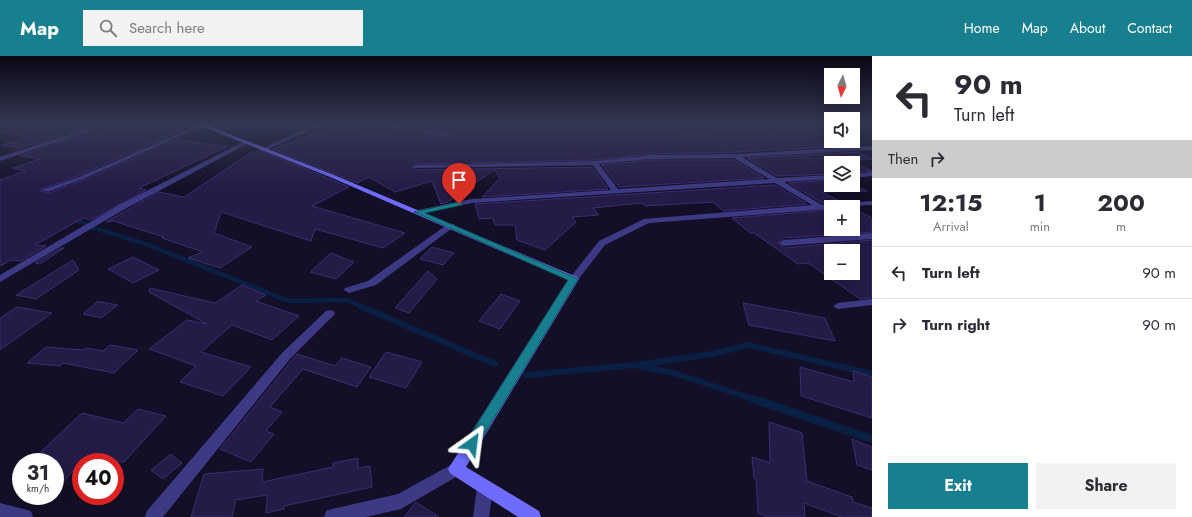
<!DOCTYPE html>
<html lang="en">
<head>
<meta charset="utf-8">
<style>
	body { margin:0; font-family:Jost,sans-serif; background:#f2f2f3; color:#2b2b33; height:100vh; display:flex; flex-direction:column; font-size:15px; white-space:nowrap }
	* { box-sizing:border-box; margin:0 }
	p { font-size:13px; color:#7c7c81 }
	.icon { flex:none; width:22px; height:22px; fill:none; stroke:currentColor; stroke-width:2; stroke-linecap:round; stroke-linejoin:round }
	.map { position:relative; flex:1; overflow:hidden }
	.details { display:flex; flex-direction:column; background:#fff; width:320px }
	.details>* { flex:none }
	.hud { background:#fff; color:#2b2b33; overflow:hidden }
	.needle { width:26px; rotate:185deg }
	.tools { position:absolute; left:824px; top:12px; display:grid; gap:8px }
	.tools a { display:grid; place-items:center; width:36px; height:36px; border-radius:0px; background:#fff; box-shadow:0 4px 16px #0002; font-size:20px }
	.speed { position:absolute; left:12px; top:397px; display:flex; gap:8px; font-size:20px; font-weight:700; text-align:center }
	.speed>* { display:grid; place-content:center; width:52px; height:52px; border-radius:50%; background:#fff; box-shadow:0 4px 16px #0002; line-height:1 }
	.speed small { font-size:10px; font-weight:400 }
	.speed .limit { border:6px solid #d22; background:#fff; color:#111 }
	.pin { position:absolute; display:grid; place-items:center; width:34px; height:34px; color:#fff; margin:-41px -17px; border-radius:50% 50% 50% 0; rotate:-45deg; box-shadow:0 0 4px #0007 }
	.pin .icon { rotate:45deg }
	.me { position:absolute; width:44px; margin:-22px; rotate:31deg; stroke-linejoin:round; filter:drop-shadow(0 0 3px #0008) }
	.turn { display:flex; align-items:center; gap:14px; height:84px; padding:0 16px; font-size:18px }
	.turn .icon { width:52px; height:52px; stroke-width:2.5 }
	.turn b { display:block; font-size:28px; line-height:34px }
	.then { display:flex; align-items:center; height:38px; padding:0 16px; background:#0003; gap:8px; font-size:15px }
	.eta { display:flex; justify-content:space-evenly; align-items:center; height:68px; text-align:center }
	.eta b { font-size:24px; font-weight:700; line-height:28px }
	.action { display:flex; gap:8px; margin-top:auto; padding:8px 16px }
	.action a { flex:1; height:46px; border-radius:0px; background:#187f8f; color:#fff; font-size:16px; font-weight:700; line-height:46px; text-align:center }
	.action a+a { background:#f2f2f3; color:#2b2b33 }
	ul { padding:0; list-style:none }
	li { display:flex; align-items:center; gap:12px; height:52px; padding:0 16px; border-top:1px solid #e1e1e2 }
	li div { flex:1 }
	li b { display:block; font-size:15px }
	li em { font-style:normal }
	header { display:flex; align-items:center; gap:24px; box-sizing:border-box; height:56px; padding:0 20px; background:#187f8f; color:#fff }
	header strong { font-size:19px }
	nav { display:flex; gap:22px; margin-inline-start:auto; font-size:14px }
	.search { width:280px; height:36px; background:#f2f2f3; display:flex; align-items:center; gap:10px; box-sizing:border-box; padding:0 14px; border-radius:0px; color:#7c7c81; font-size:15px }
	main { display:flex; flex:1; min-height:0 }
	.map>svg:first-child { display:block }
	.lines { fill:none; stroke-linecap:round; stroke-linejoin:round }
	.stream-far3 { stroke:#0a1f44; stroke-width:4 }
	.stream-far2 { stroke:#0a1f44; stroke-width:4.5 }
	.stream-far1 { stroke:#0a1f44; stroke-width:6 }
	.stream { stroke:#0a1f44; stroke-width:8 }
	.building { fill:#241b47; stroke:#3b2d73; fill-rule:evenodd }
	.street { fill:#3d3a85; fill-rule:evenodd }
	.secondary { fill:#6f6bff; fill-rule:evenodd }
	.route { fill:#187f8f; stroke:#10535d }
</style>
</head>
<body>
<header>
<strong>Map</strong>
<div class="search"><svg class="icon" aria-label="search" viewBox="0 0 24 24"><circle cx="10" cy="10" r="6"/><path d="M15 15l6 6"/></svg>Search here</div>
<nav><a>Home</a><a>Map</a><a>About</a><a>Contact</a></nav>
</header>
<main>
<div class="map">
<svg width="872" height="461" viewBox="0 0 872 461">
	<rect width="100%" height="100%" fill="#130f26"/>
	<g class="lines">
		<g class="stream-far3">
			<polyline points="71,164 85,167"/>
			<polyline points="91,171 107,176"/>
		</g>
		<polyline class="stream-far2" points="104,175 143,187 289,245 347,244 362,251"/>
		<g class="stream-far1">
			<polyline points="360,250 495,308"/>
			<polyline points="639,310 674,317 756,344"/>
			<polyline points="526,319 635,309 712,298 749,289 872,318"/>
		</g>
		<polyline class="stream" points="753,343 872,383"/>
	</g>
	<g class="building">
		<polygon points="33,68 95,68 15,94 21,92 2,89 28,81 1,76"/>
		<polygon points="110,68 158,68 182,74 78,120 41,133 40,135 49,137 84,124 178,83 226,91 139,132 146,134 91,164 83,162 35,189 46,190 21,205 11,204 0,210 0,124 26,115 13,112 40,103 20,100"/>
		<polygon points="329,68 369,72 372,70 451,82 455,78 400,68 630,68 746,76 786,70 830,71 831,85 853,85 853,82 863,86 837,87 845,90 735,96 651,98 595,104 416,108 412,110 414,114 592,111 608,133 482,141 500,122 494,114 448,146 441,148 432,125 395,136 369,121 357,127 272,93 301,83"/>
		<polygon points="252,96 264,96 349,131 312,150 405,177 383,192 315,173 311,185 221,156 214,177 252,191 220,212 188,202 203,196 162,182 164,181 113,165 106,166 159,136 184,141"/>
		<polygon points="858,96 872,103 847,103 872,115 853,116 853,107 831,107 831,118 777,120 747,102"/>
		<polygon points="651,104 734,104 764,122 619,131 602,109"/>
		<polygon points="831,124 831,129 853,128 867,135 822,136 841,146 822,147 789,127"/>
		<polygon points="775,129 807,148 723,155 713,146 645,150 642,147 593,152 599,159 572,161 576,166 545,194 517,184 515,169 495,169 493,162 479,163 475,148"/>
		<path d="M 853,152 L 872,162 L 872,176 L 783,182 L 778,187 L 783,192 L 872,184 L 872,242 L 860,243 L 808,207 L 798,208 L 754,177 L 750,177 L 732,162 L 831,154 L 831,173 L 853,173 ZM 831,195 L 853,195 L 853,217 L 831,217 Z"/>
		<polygon points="432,191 454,197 443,209 420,203"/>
		<polygon points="61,192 64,192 40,208 35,207"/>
		<polygon points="331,197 354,206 336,223 310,216"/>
		<polygon points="133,201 159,214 133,227 108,213"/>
		<polygon points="73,204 79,214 36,243 16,239"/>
		<polygon points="428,215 437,223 409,257 395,252"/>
		<polygon points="242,229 266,239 256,245 299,260 272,284 232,269 201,296 251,311 223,340 180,326 196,310 149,293 187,264 207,268 149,236 150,232 215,247"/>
		<polygon points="501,238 520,245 500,273 479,265"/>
		<polygon points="98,245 101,246 118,249 101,262 83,258"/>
		<polygon points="743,247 825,262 835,285 749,269"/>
		<polygon points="17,251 52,257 0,294 0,262"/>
		<polygon points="110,289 138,294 114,317 63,307 60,310 27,307 46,291 84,294 86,292 103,295"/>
		<polygon points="386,296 422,306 406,332 369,321"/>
		<polygon points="297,298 335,310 342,302 371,311 357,331 303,313 270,351 282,356 266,375 274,378 251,406 220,393"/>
		<polygon points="800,311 854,326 853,315 872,321 872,362 801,340"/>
		<polygon points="138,353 166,360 124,406 81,406 55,435 55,406 30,406 82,357 123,367"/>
		<polygon points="769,366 802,377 807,425 852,441 853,446 872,452 872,461 842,461 804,447 805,461 767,461 758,457 756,423 754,422 752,401 770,407"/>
		<polygon points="852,383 872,391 872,414 857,409"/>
		<polygon points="171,398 182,407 163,423 151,414"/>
		<polygon points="358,402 358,412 370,410 372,431 284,450 284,453 266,457 267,439 236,444 232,461 191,461 204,418 263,413 262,426 333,411 333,407"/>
		<polygon points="416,446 439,461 404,461"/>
	</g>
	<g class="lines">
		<g class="street">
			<polygon points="100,68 109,68 0,105 0,101"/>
			<polygon points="200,68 206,69 83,123 48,136 41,134 79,121"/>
			<polygon points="316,68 324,68 264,95 259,94"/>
			<polygon points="373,68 389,68 454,79 451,81"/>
			<polygon points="656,68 746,70 793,68 746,74"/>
			<polygon points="245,85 248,87 247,88 125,153 0,226 0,219 119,149"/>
			<path d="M 872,90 L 872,94 L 742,101 L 777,122 L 831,119 L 831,123 L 784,126 L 822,149 L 872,145 L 872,149 L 831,151 L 831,153 L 649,167 L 605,189 L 577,225 L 574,226 L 569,223 L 599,185 L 644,163 L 812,149 L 775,127 L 472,147 L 418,158 L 414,156 L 418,154 L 472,143 L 611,134 L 593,109 L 414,112 L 413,111 L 416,109 L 595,105 L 651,99 L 735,98 ZM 734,102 L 769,123 L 618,133 L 599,108 L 651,103 Z"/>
			<polygon points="872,116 872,120 853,122 853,118"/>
			<polygon points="448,168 454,168 455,170 376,229 349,237 344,234 345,232 368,225"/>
			<polygon points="872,177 872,183 783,190 779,187 783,184"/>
			<polygon points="872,243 872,249 838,253 833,250 838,247"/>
			<polygon points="330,254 334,255 335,257 334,259 290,303 163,461 145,461 147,455 282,297 326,255"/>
			<polygon points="456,406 461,408 464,413 461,418 401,453 366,461 324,461 326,455 332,453 398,438"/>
			<polygon points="485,425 491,427 493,432 489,461 473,461 477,432 479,427"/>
			<polygon points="0,447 31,455 33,461 0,461"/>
		</g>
		<polygon class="secondary" points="196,68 204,68 334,119 577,221 579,223 466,411 539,455 541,461 518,461 451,418 448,413 568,224 330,121"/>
	</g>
	<linearGradient id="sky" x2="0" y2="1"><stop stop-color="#0a0815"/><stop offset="0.51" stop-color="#333752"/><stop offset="1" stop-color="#333752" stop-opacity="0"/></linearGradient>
	<rect width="872" height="133" fill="url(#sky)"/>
	<polygon class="route" points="459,146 462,146 462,149 425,157 578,223 476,392 472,393 467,392 465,388 467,384 568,224 414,156"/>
</svg>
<div class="tools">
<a><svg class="needle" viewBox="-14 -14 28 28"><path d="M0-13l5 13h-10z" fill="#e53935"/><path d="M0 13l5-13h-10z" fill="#7c7c81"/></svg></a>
<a><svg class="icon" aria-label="sound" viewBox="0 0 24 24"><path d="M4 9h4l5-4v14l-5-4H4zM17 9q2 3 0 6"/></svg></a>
<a><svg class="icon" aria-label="layers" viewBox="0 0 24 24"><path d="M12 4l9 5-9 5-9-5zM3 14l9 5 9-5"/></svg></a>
<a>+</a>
<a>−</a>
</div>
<div class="speed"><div>31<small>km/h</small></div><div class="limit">40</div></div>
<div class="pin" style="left:459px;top:148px;background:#d93025"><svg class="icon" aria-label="arrive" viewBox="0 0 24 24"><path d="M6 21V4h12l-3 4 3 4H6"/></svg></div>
<svg class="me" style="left:472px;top:388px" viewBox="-20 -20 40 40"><path d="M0-17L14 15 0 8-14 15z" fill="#187f8f" stroke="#fff" stroke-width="4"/></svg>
</div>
<section class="details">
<div class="hud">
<div class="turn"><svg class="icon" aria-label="left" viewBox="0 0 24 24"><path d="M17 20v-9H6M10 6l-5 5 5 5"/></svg><div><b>90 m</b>Turn left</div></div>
<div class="then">Then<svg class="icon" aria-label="right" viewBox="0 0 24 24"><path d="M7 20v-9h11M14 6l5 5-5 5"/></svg></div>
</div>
<div class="eta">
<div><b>12:15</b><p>Arrival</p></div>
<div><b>1</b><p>min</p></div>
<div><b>200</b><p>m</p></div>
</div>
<ul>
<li><svg class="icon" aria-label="left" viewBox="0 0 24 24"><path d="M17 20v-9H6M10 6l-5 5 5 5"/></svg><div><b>Turn left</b></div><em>90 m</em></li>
<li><svg class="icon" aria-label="right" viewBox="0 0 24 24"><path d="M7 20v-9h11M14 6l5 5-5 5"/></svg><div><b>Turn right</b></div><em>90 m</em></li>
</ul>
<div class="action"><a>Exit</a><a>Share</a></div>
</section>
</main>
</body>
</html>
